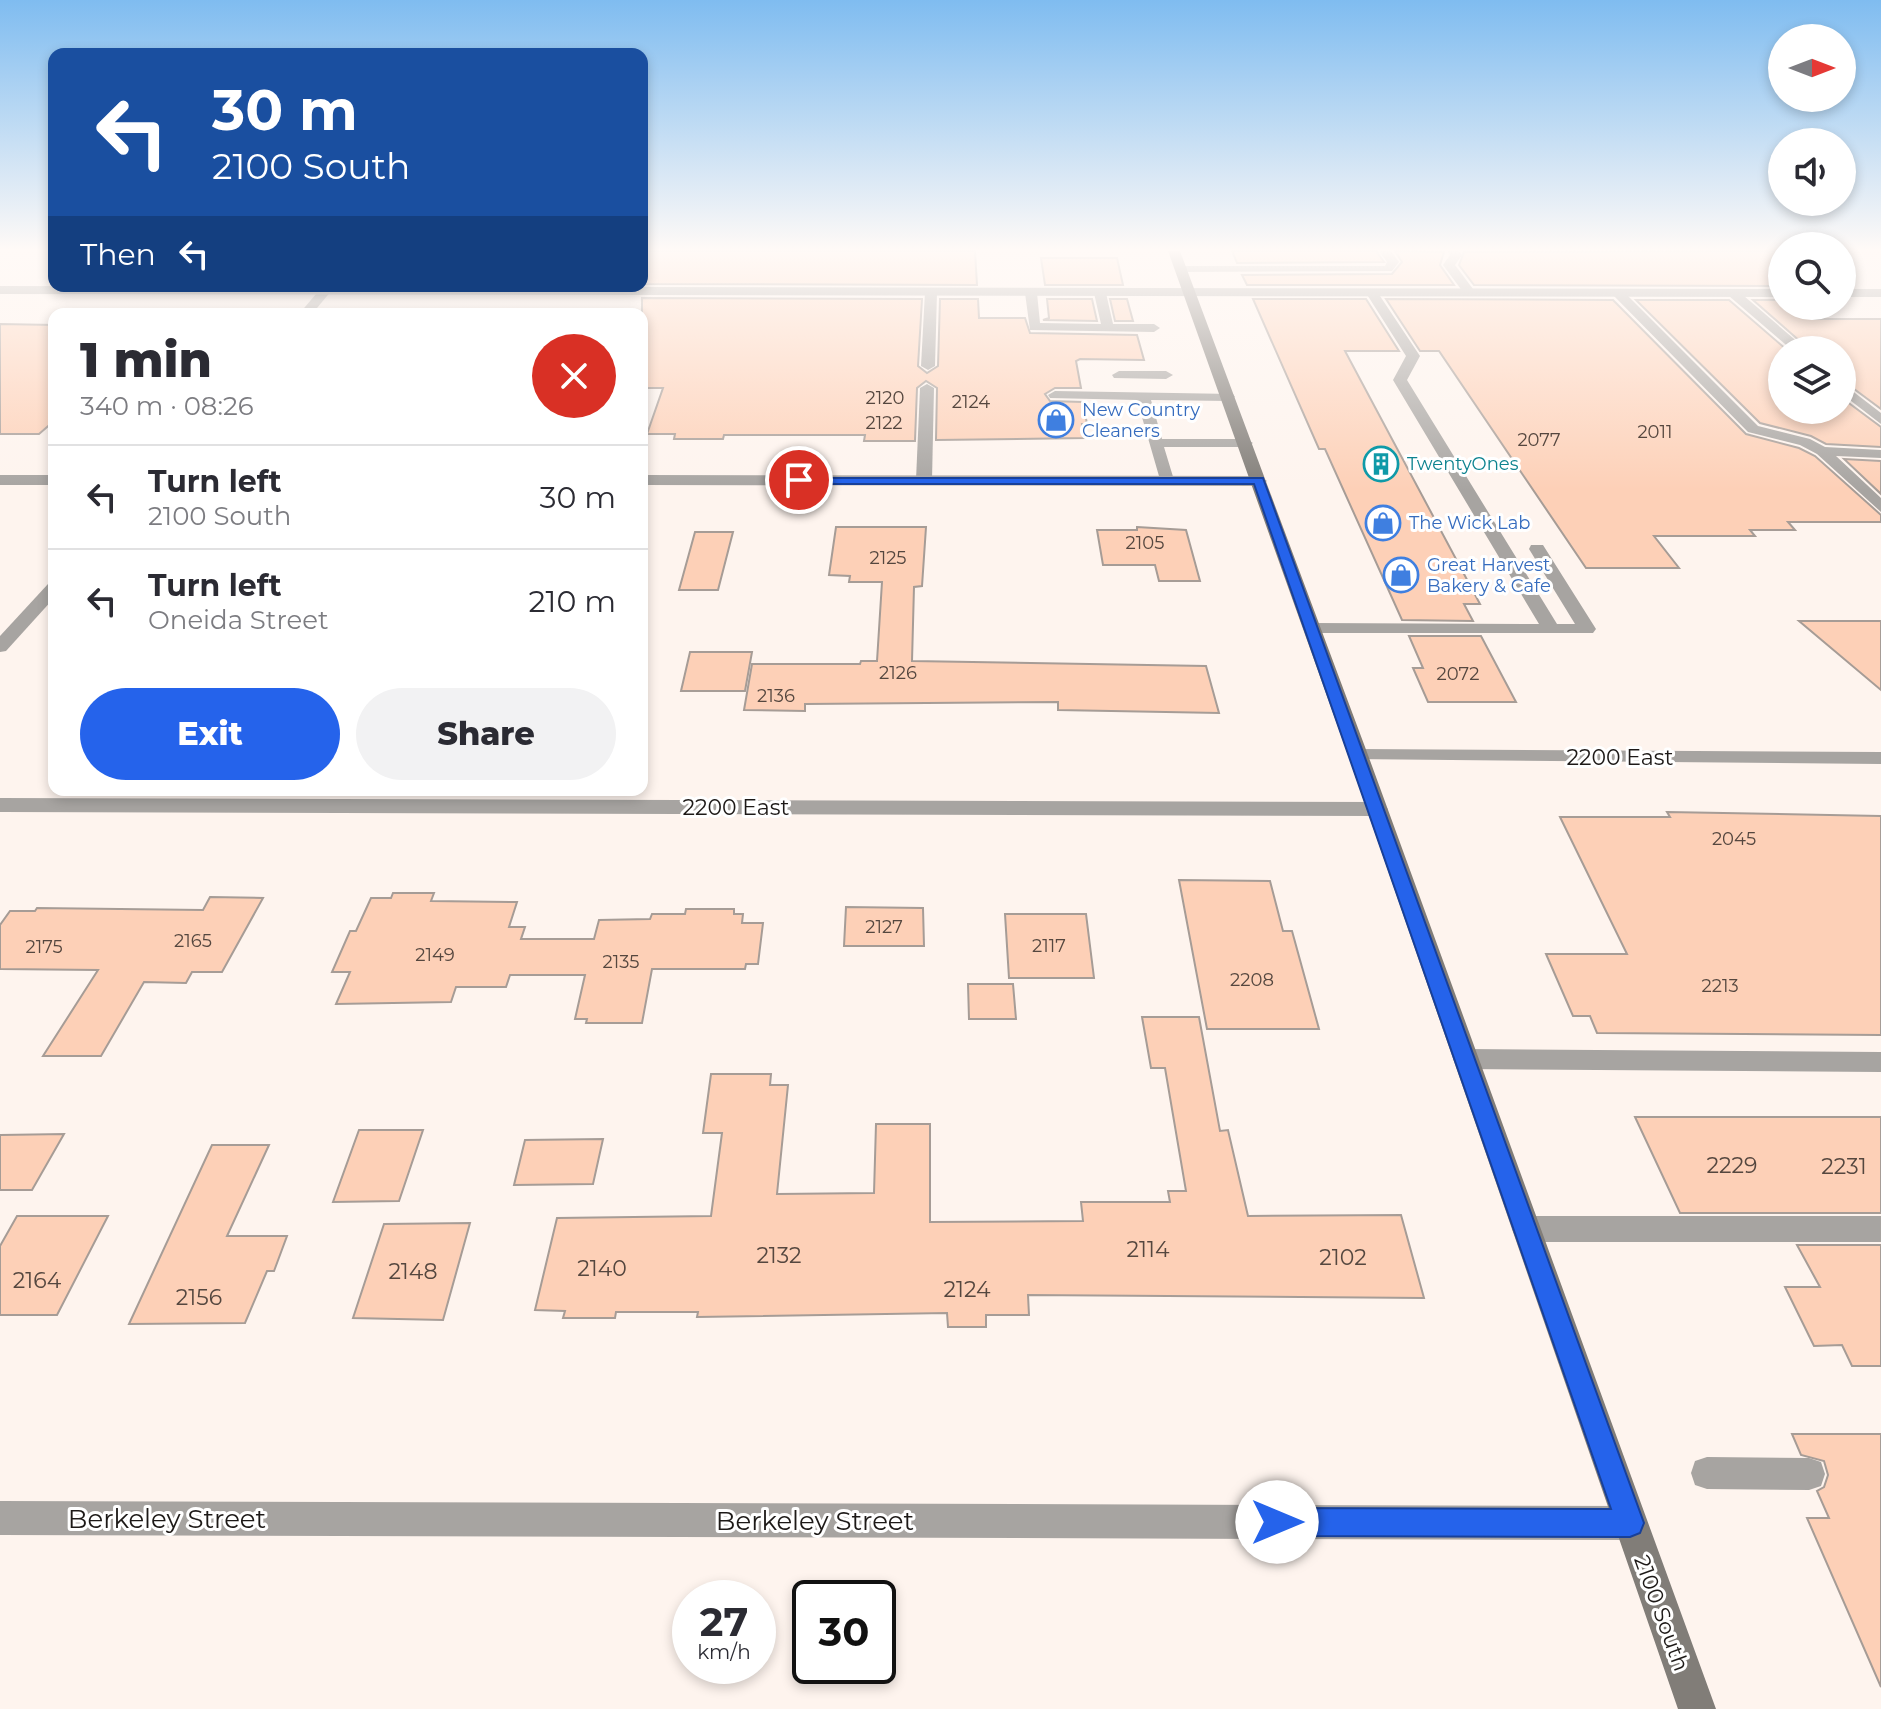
<!DOCTYPE html>
<html lang="en">
<head>
<meta charset="utf-8">
<style>
	body { margin:0; font-family:Montserrat,sans-serif; background:#f2f2f3; color:#2b2b33; height:100vh; display:flex; flex-direction:column; font-size:30px; white-space:nowrap }
	* { box-sizing:border-box; margin:0 }
	p { font-size:26px; color:#7c7c81 }
	.icon { flex:none; width:44px; height:44px; fill:none; stroke:currentColor; stroke-width:2; stroke-linecap:round; stroke-linejoin:round }
	.map { position:relative; flex:1; overflow:hidden }
	.panel { position:absolute; left:48px; top:308px; width:600px; height:488px; display:flex; flex-direction:column; background:#fff; border-radius:16px; box-shadow:0 4px 12px #0003 }
	.panel>* { flex:none }
	.hud { position:absolute; left:48px; top:48px; width:600px; height:244px; border-radius:16px; box-shadow:0 4px 12px #0003; background:#1a4fa0; color:#fff; overflow:hidden }
	.needle { width:52px; rotate:90deg }
	.fabs { position:absolute; left:1768px; top:24px; display:grid; gap:16px }
	.fabs a { display:grid; place-items:center; width:88px; height:88px; border-radius:50%; background:#fff; box-shadow:0 4px 12px #0003; font-size:40px }
	.speed { position:absolute; left:672px; top:1580px; display:flex; gap:16px; font-size:40px; font-weight:700; text-align:center }
	.speed>* { display:grid; place-content:center; width:104px; height:104px; border-radius:50%; background:#fff; box-shadow:0 4px 12px #0003; line-height:1 }
	.speed small { font-size:20px; font-weight:400 }
	.speed .limit { border:4px solid #111; border-radius:12px; background:#fff; color:#111 }
	.pin { position:absolute; display:grid; place-items:center; width:68px; height:68px; color:#fff; margin:-34px; border:4px solid #fff; border-radius:50%; box-shadow:0 2px 8px #0007 }
	.me { position:absolute; width:88px; margin:-44px; rotate:90deg; stroke-linejoin:round; filter:drop-shadow(0 0 6px #0008) }
	.turn { display:flex; align-items:center; gap:28px; height:168px; padding:0 32px; font-size:36px }
	.turn .icon { width:104px; height:104px; stroke-width:2.5 }
	.turn b { display:block; font-size:56px; line-height:68px }
	.then { display:flex; align-items:center; height:76px; padding:0 32px; background:#0003; gap:16px; font-size:30px }
	.round { display:grid; place-items:center; flex:none; width:84px; height:84px; border-radius:42px; background:#f2f2f3 }
	.overview { display:flex; align-items:center; justify-content:space-between; height:136px; padding:0 32px }
	h1 { font-size:48px; font-weight:800; line-height:60px }
	.primary-button { display:flex; gap:16px; margin-top:auto; padding:16px 32px }
	.primary-button a { flex:1; height:92px; border-radius:48px; background:#2563eb; color:#fff; font-size:32px; font-weight:800; line-height:92px; text-align:center }
	.primary-button a+a { background:#f2f2f3; color:#2b2b33 }
	ul { padding:0; list-style:none }
	li { display:flex; align-items:center; gap:24px; height:104px; padding:0 32px; border-top:2px solid #e1e1e2 }
	li div { flex:1 }
	li b { display:block; font-size:30px }
	li em { font-style:normal }
	.map>svg:first-child { display:block }
	.building { fill:#fdd0b7; stroke:#a69c96; stroke-width:2 }
	.lines { fill:none; stroke-linecap:round; stroke-linejoin:round }
	.service { fill:#a7a4a1; fill-rule:evenodd }
	.minor { fill:#a7a4a1; fill-rule:evenodd }
	.tertiary { fill:#a7a4a1; fill-rule:evenodd }
	.secondary { fill:#817d78; fill-rule:evenodd }
	.route { fill:#2563eb; stroke:#184099; stroke-width:2 }
	.labels { text-anchor:middle; stroke-width:6; stroke-linejoin:round; paint-order:stroke }
	.number-label { font-size:18px; fill:#55473f }
	.far-shop-label { font-size:18px; fill:#366cbe; stroke:#fff; text-anchor:start }
	.far-culture-label { font-size:18px; fill:#0d838f; stroke:#fff; text-anchor:start }
	.street-label { font-size:22px; fill:#1d1917; stroke:#fff }
	.near-number-label { font-size:22px; fill:#55473f }
	.near-street-label { font-size:26px; fill:#1d1917; stroke:#fff }
</style>
</head>
<body>
<div class="map">
<svg width="1881" height="1709" viewBox="0 0 1881 1709">
	<rect width="100%" height="100%" fill="#fef4ee"/>
	<g class="building">
		<polygon points="642,251 975,251 977,285 642,284"/>
		<polygon points="1232,251 1376,251 1384,262 1237,263"/>
		<polygon points="1395,251 1444,252 1440,265 1454,285 1247,285 1242,275 1392,274 1402,262"/>
		<polygon points="1782,251 1782,286 1474,285 1459,265 1464,252"/>
		<polygon points="1041,258 1117,258 1123,285 1045,285"/>
		<polygon points="642,298 922,299 918,366 927,373 938,366 940,299 978,299 979,318 1025,318 1030,333 1137,335 1144,360 1080,359 1076,361 1081,388 1055,388 1045,394 1050,401 1083,402 1087,424 1082,424 1085,438 936,440 937,388 926,381 917,388 915,441 864,441 865,435 724,435 723,439 674,439 675,434 647,434 663,388 642,388"/>
		<polygon points="1047,299 1092,299 1097,321 1043,320 1049,318"/>
		<polygon points="1110,299 1127,299 1133,321 1115,321"/>
		<polygon points="1253,299 1366,299 1399,351 1345,351 1480,604 1464,604 1473,621 1402,620 1325,449 1319,449"/>
		<polygon points="1386,299 1613,300 1746,434 1799,448 1815,456 1881,515 1881,522 1788,522 1795,530 1750,530 1755,536 1654,536 1679,568 1586,568 1439,351 1420,351"/>
		<polygon points="1636,300 1729,300 1787,350 1782,350 1782,410 1842,410 1842,398 1881,427 1881,447 1826,444 1811,436 1760,423"/>
		<polygon points="1753,300 1782,300 1782,306 1798,306 1814,319 1881,319 1881,409 1842,380 1842,350 1810,350"/>
		<polygon points="0,324 54,325 54,421 39,434 0,434"/>
		<polygon points="1844,459 1881,461 1881,494"/>
		<polygon points="836,527 926,527 922,586 914,587 912,661 1206,666 1219,713 1058,710 1058,702 805,704 805,711 744,710 752,664 860,664 861,661 877,661 882,582 849,582 850,576 829,575"/>
		<polygon points="1137,527 1186,530 1200,581 1159,581 1155,565 1103,565 1097,530 1137,530"/>
		<polygon points="695,532 733,532 718,590 679,590"/>
		<polygon points="1799,621 1881,621 1881,690"/>
		<polygon points="1409,636 1481,636 1516,702 1428,702 1413,668 1423,668"/>
		<polygon points="690,652 752,652 745,691 681,691"/>
		<polygon points="1667,812 1881,816 1881,1035 1597,1033 1590,1016 1573,1016 1546,954 1627,954 1560,817 1670,817"/>
		<polygon points="1179,880 1270,881 1283,931 1292,931 1319,1029 1207,1029"/>
		<polygon points="393,893 434,893 431,901 517,902 509,927 525,927 521,939 594,939 599,920 650,919 652,914 685,914 686,909 734,909 734,914 743,914 742,923 763,923 758,964 746,964 745,969 652,969 642,1023 586,1023 587,1019 575,1019 585,975 510,975 506,987 456,987 451,1002 336,1004 350,972 332,972 350,931 356,931 371,898 391,898"/>
		<polygon points="210,897 263,898 222,972 192,972 186,983 144,982 101,1056 43,1056 98,970 0,969 0,925 10,911 35,911 37,908 203,910"/>
		<polygon points="846,907 923,908 924,946 844,946"/>
		<polygon points="1005,914 1086,914 1094,978 1009,978"/>
		<polygon points="968,984 1013,984 1016,1019 969,1019"/>
		<polygon points="1142,1017 1199,1017 1220,1131 1228,1130 1248,1216 1401,1215 1424,1298 1028,1295 1029,1315 986,1315 986,1327 948,1327 947,1313 697,1317 698,1312 616,1312 615,1318 563,1318 565,1311 535,1310 557,1218 711,1216 722,1133 703,1133 711,1074 771,1074 770,1085 788,1085 777,1194 874,1193 876,1124 930,1124 930,1222 1083,1221 1081,1202 1170,1202 1168,1191 1186,1191 1165,1068 1151,1068"/>
		<polygon points="1635,1117 1881,1117 1881,1213 1680,1213"/>
		<polygon points="359,1130 423,1130 399,1201 333,1202"/>
		<polygon points="64,1134 32,1190 0,1190 0,1135"/>
		<polygon points="603,1139 593,1184 514,1185 525,1140"/>
		<polygon points="212,1145 269,1145 227,1236 287,1236 274,1271 267,1271 245,1323 129,1324"/>
		<polygon points="17,1216 108,1216 57,1315 0,1315 0,1246"/>
		<polygon points="470,1223 443,1320 353,1318 384,1224"/>
		<polygon points="1797,1245 1881,1245 1881,1366 1852,1366 1842,1345 1814,1346 1785,1287 1820,1287"/>
		<polygon points="1792,1434 1881,1434 1881,1687 1807,1518 1829,1518 1817,1491 1824,1487 1828,1475 1824,1461 1801,1455"/>
	</g>
	<g class="lines">
		<g class="service">
			<polygon points="1379,251 1391,251 1399,262 1392,271 1181,272 1175,269 1181,266 1385,266 1387,262"/>
			<polygon points="1447,251 1459,251 1462,255 1455,265 1476,293 1474,296 1466,296 1443,265 1450,255"/>
			<polygon points="931,288 937,292 935,366 928,370 921,366 925,292"/>
			<polygon points="1031,289 1037,293 1040,323 1101,324 1094,293 1100,289 1106,293 1113,324 1154,324 1160,328 1154,332 1030,330 1025,293"/>
			<polygon points="1372,289 1376,290 1420,356 1407,380 1557,624 1575,624 1529,549 1531,545 1543,545 1596,629 1593,633 1312,633 1303,628 1312,623 1539,624 1393,380 1406,356 1366,293"/>
			<polygon points="1614,290 1622,290 1758,426 1810,439 1825,447 1881,450 1881,458 1836,456 1881,498 1881,512 1817,454 1800,445 1748,432 1614,296"/>
			<polygon points="1729,290 1737,290 1807,350 1792,350 1729,296"/>
			<polygon points="1119,371 1166,371 1173,375 1166,379 1114,378 1112,375"/>
			<polygon points="1842,383 1881,413 1881,424 1842,394"/>
			<polygon points="927,384 934,388 932,480 924,485 916,480 920,388"/>
			<polygon points="1055,391 1233,394 1235,397 1228,401 1151,400 1162,439 1246,439 1253,443 1246,447 1164,447 1174,480 1161,483 1137,400 1050,398 1048,395"/>
			<polygon points="1466,1049 1881,1052 1881,1072 1466,1069 1457,1066 1453,1059 1457,1052"/>
			<polygon points="1526,1216 1881,1216 1881,1242 1526,1242 1516,1238 1512,1229 1516,1220"/>
			<polygon points="1707,1457 1809,1458 1821,1462 1825,1474 1821,1486 1809,1490 1707,1489 1695,1485 1691,1473 1695,1461"/>
		</g>
		<g class="minor">
			<polygon points="322,287 332,290 312,314 299,314"/>
			<rect x="0" y="475" width="54" height="10"/>
			<polygon points="642,475 1259,476 1267,481 1259,486 642,485"/>
			<polygon points="54,583 54,598 6,651 0,652 0,636 48,584"/>
			<polygon points="1358,749 1881,752 1881,764 1351,759 1348,755 1351,751"/>
			<polygon points="0,798 1377,802 1388,809 1377,816 0,812"/>
			<polygon points="0,1501 1630,1506 1642,1511 1647,1523 1642,1535 1630,1540 0,1535"/>
		</g>
		<g class="tertiary">
			<polygon points="0,286 1782,289 1782,297 0,294"/>
			<rect x="1842" y="289" width="39" height="8"/>
		</g>
		<polygon class="secondary" points="1168,251 1180,251 1368,755 1716,1709 1678,1709 1348,755"/>
	</g>
	<linearGradient id="sky" x2="0" y2="1"><stop stop-color="#7fbcf0"/><stop offset="0.51" stop-color="#fffaf7"/><stop offset="1" stop-color="#fffaf7" stop-opacity="0"/></linearGradient>
	<rect width="1881" height="490" fill="url(#sky)"/>
	<polygon class="route" points="794,478 1263,478 1644,1523 1640,1533 1630,1537 1277,1536 1267,1532 1263,1522 1267,1512 1277,1508 1611,1509 1254,484 799,484 794,483"/>
	<defs>
		<g id="shop-ring" transform="scale(1.8)"><circle r="9.5" fill="#fff" stroke="#3f7fe0" stroke-width="1.5"/><path d="M-5-2.5h2.3a2.7 3.5 0 0 1 5.4 0H5L5.5 6h-11ZM-1.5-2.5h3a1.5 2.3 0 0 0-3 0Z" fill="#3f7fe0"/></g>
		<g id="building-ring" transform="scale(1.8)"><circle r="9.5" fill="#fff" stroke="#0f9aa8" stroke-width="1.5"/><path d="M-4-6H4V6H1V3H-1V6H-4ZM-2.5-4.3h1.7v1.8h-1.7ZM.8-4.3h1.7v1.8H.8ZM-2.5-1h1.7V.8h-1.7ZM.8-1h1.7V.8H.8Z" fill="#0f9aa8"/></g>
	</defs>
	<g fill-rule="evenodd">
		<use href="#shop-ring" x="1056" y="420"/>
		<use href="#building-ring" x="1381" y="464"/>
		<use href="#shop-ring" x="1383" y="523"/>
		<use href="#shop-ring" x="1401" y="575"/>
	</g>
	<g class="labels">
		<g class="number-label">
			<text x="885" y="404">2120</text>
			<text x="971" y="408">2124</text>
			<text x="884" y="429">2122</text>
			<text x="1655" y="438">2011</text>
			<text x="1539" y="446">2077</text>
			<text x="1145" y="549">2105</text>
			<text x="888" y="564">2125</text>
			<text x="898" y="679">2126</text>
			<text x="1458" y="680">2072</text>
			<text x="776" y="702">2136</text>
			<text x="1734" y="845">2045</text>
			<text x="884" y="933">2127</text>
			<text x="193" y="947">2165</text>
			<text x="1049" y="952">2117</text>
			<text x="44" y="953">2175</text>
			<text x="435" y="961">2149</text>
			<text x="621" y="968">2135</text>
			<text x="1252" y="986">2208</text>
			<text x="1720" y="992">2213</text>
		</g>
		<g class="far-shop-label">
			<text x="1082" y="416">New Country<tspan x="1082" dy="21">Cleaners</tspan></text>
			<text x="1409" y="529">The Wick Lab</text>
			<text x="1427" y="571">Great Harvest<tspan x="1427" dy="21">Bakery &amp; Cafe</tspan></text>
		</g>
		<g class="far-culture-label">
			<text x="1407" y="470">TwentyOnes</text>
		</g>
		<g class="street-label">
			<text x="1620" y="765">2200 East</text>
			<text x="736" y="815">2200 East</text>
			<text transform="translate(1662 1613) rotate(70)" y="8">2100 South</text>
		</g>
		<g class="near-number-label">
			<text x="1732" y="1173">2229</text>
			<text x="1844" y="1174">2231</text>
			<text x="1148" y="1257">2114</text>
			<text x="779" y="1263">2132</text>
			<text x="1343" y="1265">2102</text>
			<text x="602" y="1276">2140</text>
			<text x="413" y="1279">2148</text>
			<text x="37" y="1288">2164</text>
			<text x="967" y="1297">2124</text>
			<text x="199" y="1305">2156</text>
		</g>
		<g class="near-street-label">
			<text x="167" y="1528">Berkeley Street</text>
			<text x="815" y="1530">Berkeley Street</text>
		</g>
	</g>
</svg>
<div class="fabs">
<a><svg class="needle" viewBox="-14 -14 28 28"><path d="M0-13l5 13h-10z" fill="#e53935"/><path d="M0 13l5-13h-10z" fill="#7c7c81"/></svg></a>
<a><svg class="icon" aria-label="sound" viewBox="0 0 24 24"><path d="M4 9h4l5-4v14l-5-4H4zM17 9q2 3 0 6"/></svg></a>
<a><svg class="icon" aria-label="search" viewBox="0 0 24 24"><circle cx="10" cy="10" r="6"/><path d="M15 15l6 6"/></svg></a>
<a><svg class="icon" aria-label="layers" viewBox="0 0 24 24"><path d="M12 4l9 5-9 5-9-5zM3 14l9 5 9-5"/></svg></a>
</div>
<div class="speed"><div>27<small>km/h</small></div><div class="limit">30</div></div>
<div class="pin" style="left:799px;top:480px;background:#d93025"><svg class="icon" aria-label="arrive" viewBox="0 0 24 24"><path d="M6 21V4h12l-3 4 3 4H6"/></svg></div>
<svg class="me" style="left:1277px;top:1522px" viewBox="-20 -20 40 40"><circle r="19" fill="#fff"/><path d="M0-13L10 11 0 6-10 11z" fill="#2563eb"/></svg>
<div class="hud">
<div class="turn"><svg class="icon" aria-label="left" viewBox="0 0 24 24"><path d="M17 20v-9H6M10 6l-5 5 5 5"/></svg><div><b>30 m</b>2100 South</div></div>
<div class="then">Then<svg class="icon" aria-label="left" viewBox="0 0 24 24"><path d="M17 20v-9H6M10 6l-5 5 5 5"/></svg></div>
</div>
<section class="panel">
<div class="overview"><div><h1>1 min</h1><p>340 m · 08:26</p></div><a class="round" style="background:#d93025;color:#fff"><svg class="icon" aria-label="close" viewBox="0 0 24 24"><path d="M6 6l12 12M18 6L6 18"/></svg></a></div>
<ul>
<li><svg class="icon" aria-label="left" viewBox="0 0 24 24"><path d="M17 20v-9H6M10 6l-5 5 5 5"/></svg><div><b>Turn left</b><p>2100 South</p></div><em>30 m</em></li>
<li><svg class="icon" aria-label="left" viewBox="0 0 24 24"><path d="M17 20v-9H6M10 6l-5 5 5 5"/></svg><div><b>Turn left</b><p>Oneida Street</p></div><em>210 m</em></li>
</ul>
<div class="primary-button"><a>Exit</a><a>Share</a></div>
</section>
</div>
</body>
</html>
